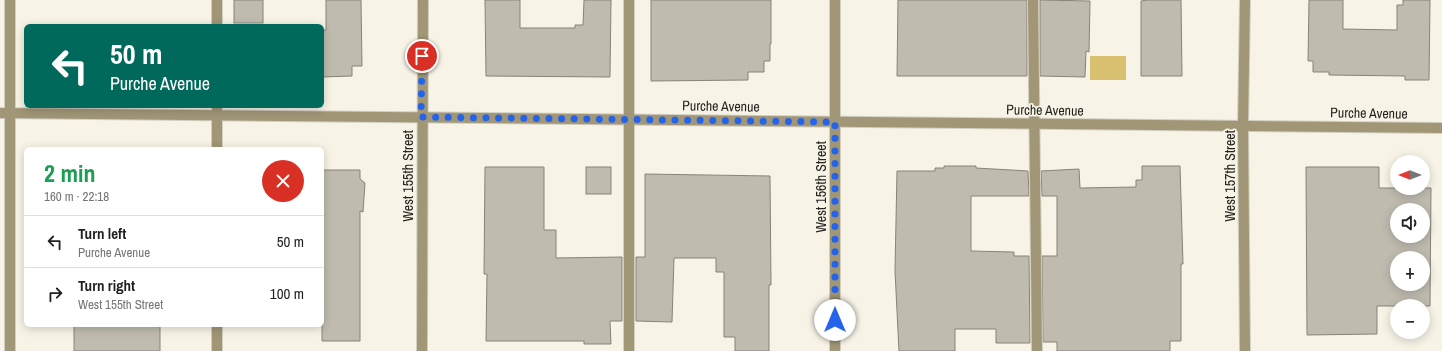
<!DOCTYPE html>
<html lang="en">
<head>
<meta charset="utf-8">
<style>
	body { margin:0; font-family:"Archivo Narrow",sans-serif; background:#f2f2f2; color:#222; height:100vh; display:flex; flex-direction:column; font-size:15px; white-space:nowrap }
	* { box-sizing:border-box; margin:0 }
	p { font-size:13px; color:#767676 }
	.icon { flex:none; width:22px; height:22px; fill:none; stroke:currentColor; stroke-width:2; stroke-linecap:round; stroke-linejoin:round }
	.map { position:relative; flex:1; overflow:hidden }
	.side { position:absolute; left:24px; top:147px; width:300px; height:180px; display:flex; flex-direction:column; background:#fff; border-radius:6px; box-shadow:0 2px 10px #0003 }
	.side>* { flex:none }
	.banner { position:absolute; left:24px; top:24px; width:300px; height:84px; border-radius:6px; box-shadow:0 2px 10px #0003; background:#00695c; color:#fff; overflow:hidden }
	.needle { width:26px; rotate:270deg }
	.buttons { position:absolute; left:1390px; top:155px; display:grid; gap:8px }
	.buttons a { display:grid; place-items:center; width:40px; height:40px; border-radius:50%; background:#fff; box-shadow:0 2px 10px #0003; font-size:20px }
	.pin { position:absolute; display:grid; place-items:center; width:34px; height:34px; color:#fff; margin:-17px; border:2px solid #fff; border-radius:50%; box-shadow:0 1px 4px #0007 }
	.me { position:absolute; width:44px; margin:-22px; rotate:0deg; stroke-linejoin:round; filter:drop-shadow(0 0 3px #0008) }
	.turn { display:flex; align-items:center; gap:14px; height:84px; padding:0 20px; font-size:18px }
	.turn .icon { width:52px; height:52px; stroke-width:2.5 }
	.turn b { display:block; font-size:28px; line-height:34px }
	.round { display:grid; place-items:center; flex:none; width:42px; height:42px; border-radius:21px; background:#f2f2f2 }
	.summary { display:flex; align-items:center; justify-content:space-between; height:68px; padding:0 20px }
	h1 { font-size:24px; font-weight:700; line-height:30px; color:#1e9e55 }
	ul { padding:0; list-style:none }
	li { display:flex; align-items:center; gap:12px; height:52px; padding:0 20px; border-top:1px solid #e0e0e0 }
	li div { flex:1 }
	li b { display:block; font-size:15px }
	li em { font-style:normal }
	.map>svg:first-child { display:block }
	.water { fill:#d9c071 }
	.building { fill:#bfbbaf; stroke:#878378; fill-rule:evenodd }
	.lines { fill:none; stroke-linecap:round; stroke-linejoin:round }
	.service-casing { stroke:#d1cec2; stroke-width:12 }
	.minor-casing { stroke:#d1cec2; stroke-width:12 }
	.service { stroke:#a19676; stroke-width:10 }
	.minor { stroke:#a19676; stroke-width:10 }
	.route { stroke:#2563eb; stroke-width:7; stroke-dasharray:0 12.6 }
	.labels { text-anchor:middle; stroke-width:3.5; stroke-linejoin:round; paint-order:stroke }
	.street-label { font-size:14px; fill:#25241f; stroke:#f7f3e6 }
</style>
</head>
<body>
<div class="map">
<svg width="1442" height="351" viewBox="0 0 1442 351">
	<rect width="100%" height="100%" fill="#f7f3e6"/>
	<rect class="water" x="1090" y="56" width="36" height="24"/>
	<g class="building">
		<rect x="234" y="0" width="29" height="23"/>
		<polygon points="326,0 361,0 362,66 352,66 352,76 322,77 322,30 326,30"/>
		<polygon points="485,0 520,0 520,28 575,28 575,25 583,25 584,0 611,0 610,77 486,76"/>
		<polygon points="651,0 771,0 771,44 770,44 770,61 764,61 764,72 748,72 748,80 651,81"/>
		<polygon points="898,0 1027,0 1027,76 897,76"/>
		<polygon points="1040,0 1090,1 1089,52 1086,51 1085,77 1040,76"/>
		<polygon points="1147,0 1181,0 1182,76 1141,76 1141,1"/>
		<polygon points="1309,0 1343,0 1343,29 1397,30 1397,5 1403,5 1403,0 1430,0 1429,80 1405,80 1405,76 1329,75 1329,72 1313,72 1313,61 1308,61"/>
		<polygon points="944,166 976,166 976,168 1028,171 1029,196 971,196 971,251 1014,252 1014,256 1029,256 1030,343 996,343 996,329 955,329 955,351 899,351 895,271 897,171 935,171 935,168 944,168"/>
		<polygon points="1142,166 1180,166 1183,264 1181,264 1181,341 1170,341 1170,351 1057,351 1057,342 1043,342 1042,256 1057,256 1057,196 1042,196 1041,171 1079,169 1080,188 1136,187 1136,180 1142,180"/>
		<polygon points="485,167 544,167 544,230 556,230 556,258 622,257 622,321 610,321 611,344 584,344 584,341 486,341 487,274 484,274"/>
		<rect x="586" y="167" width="25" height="27"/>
		<path d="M 1306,167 L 1379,167 L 1379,188 L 1431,188 L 1430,306 L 1377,306 L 1377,334 L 1307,335 ZM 1397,210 L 1423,210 L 1423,236 L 1397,236 ZM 1397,258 L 1423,258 L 1423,284 L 1397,284 Z"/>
		<polygon points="322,170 360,170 360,179 365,183 363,212 360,211 360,341 322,341"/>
		<polygon points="645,174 770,176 771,285 769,285 769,351 735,351 735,337 724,337 724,272 716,272 716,258 674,258 672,322 636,321 636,257 645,257"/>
		<rect x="74" y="325" width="86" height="26"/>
	</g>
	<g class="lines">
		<g class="service-casing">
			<g id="service">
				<polyline points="217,0 217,26"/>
				<polyline points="629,0 629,351"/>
				<polyline points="1033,0 1037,351"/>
				<polyline points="217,149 217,106"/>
				<polyline points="217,351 217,325"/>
			</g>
		</g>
		<g class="minor-casing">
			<g id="minor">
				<polyline points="10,0 10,351"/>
				<polyline points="0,113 1442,128"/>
				<polyline points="422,351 423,0"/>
				<polyline points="835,351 835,0"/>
				<polyline points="1245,351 1243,126 1245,0"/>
			</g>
		</g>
		<use href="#service" class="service"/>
		<use href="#minor" class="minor"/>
	</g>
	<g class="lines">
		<polyline class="route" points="422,56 421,117 835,122 835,320"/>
	</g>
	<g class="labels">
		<g class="street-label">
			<text transform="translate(721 106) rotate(1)" y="5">Purche Avenue</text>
			<text transform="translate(1045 110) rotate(1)" y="5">Purche Avenue</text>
			<text transform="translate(1369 113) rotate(1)" y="5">Purche Avenue</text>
			<text transform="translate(408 176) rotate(-90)" y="5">West 155th Street</text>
			<text transform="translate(1230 176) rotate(-90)" y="5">West 157th Street</text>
			<text transform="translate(821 187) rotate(-90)" y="5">West 156th Street</text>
		</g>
	</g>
</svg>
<div class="buttons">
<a><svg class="needle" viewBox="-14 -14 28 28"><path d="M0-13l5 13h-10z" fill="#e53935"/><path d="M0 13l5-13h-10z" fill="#767676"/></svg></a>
<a><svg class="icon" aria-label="sound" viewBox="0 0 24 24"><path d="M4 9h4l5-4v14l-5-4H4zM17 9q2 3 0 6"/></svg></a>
<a>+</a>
<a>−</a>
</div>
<div class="pin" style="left:422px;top:56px;background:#d93025"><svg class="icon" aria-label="arrive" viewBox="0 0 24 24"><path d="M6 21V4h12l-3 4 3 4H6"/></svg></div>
<svg class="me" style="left:835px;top:320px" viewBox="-20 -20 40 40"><circle r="19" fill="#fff"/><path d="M0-13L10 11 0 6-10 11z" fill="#2563eb"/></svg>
<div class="banner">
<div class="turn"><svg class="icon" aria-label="left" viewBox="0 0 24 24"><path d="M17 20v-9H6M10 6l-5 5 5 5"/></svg><div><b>50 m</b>Purche Avenue</div></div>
</div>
<section class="side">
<div class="summary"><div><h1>2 min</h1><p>160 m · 22:18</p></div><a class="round" style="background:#d93025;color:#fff"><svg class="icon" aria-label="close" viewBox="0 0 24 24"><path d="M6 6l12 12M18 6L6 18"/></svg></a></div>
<ul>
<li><svg class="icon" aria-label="left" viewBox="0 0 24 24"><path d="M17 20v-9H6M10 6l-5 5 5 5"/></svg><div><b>Turn left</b><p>Purche Avenue</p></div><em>50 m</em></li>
<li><svg class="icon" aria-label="right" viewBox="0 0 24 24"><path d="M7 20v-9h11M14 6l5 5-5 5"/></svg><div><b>Turn right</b><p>West 155th Street</p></div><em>100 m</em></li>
</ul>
</section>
</div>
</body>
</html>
